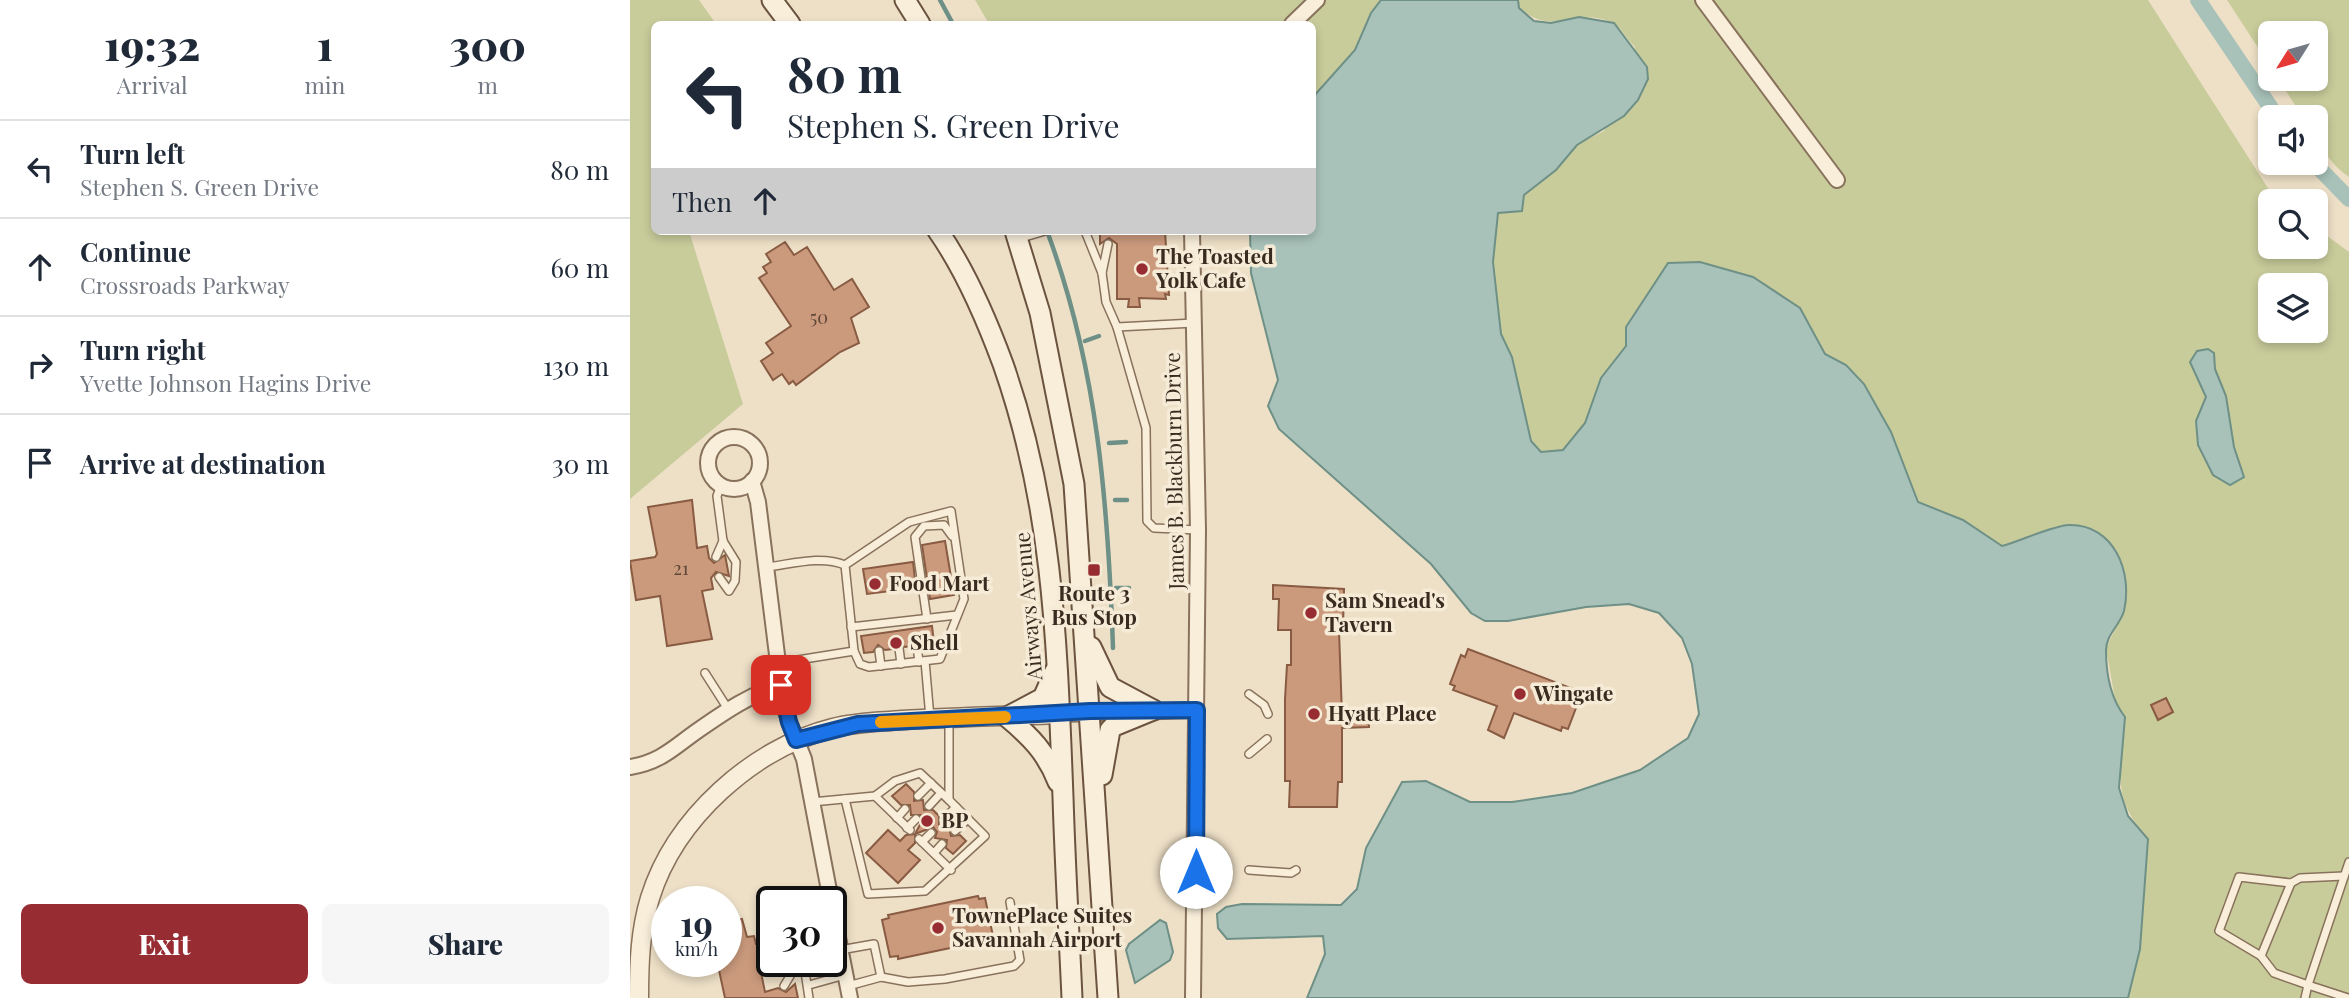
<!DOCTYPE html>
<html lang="en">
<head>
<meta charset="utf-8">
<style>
	body { margin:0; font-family:"Playfair Display",serif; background:#f6f6f7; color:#1f2937; height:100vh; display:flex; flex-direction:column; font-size:26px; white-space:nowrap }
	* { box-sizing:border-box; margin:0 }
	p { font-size:23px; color:#747a83 }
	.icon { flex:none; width:38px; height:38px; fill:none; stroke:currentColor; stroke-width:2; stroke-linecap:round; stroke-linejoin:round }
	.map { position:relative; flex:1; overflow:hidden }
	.details { display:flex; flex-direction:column; background:#fff; width:630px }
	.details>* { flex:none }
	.guide { position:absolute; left:21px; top:21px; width:665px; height:214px; border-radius:10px; box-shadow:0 4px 10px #0003; background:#fff; color:#1f2937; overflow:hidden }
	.needle { width:46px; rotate:233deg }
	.buttons { position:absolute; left:1628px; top:21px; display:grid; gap:14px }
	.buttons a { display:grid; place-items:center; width:70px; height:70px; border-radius:10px; background:#fff; box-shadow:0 4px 10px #0003; font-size:35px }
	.speed { position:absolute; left:21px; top:886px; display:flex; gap:14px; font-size:35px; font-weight:700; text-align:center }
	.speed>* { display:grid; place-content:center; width:91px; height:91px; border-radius:50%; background:#fff; box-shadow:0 4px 10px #0003; line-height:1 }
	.speed small { font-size:18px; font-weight:400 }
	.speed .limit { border:4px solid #111; border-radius:10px; background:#fff; color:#111 }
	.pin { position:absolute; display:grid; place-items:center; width:60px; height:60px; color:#fff; margin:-30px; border-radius:14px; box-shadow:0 4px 10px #0006 }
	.me { position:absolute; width:77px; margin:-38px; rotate:0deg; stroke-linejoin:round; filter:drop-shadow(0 0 5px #0008) }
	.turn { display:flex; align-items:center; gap:24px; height:147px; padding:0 21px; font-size:32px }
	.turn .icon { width:91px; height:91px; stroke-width:2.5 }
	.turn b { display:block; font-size:49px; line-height:60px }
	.then { display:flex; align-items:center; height:66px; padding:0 21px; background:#0003; gap:14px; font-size:26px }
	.eta { display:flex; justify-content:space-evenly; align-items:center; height:119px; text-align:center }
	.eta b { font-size:42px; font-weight:800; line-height:49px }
	.button { display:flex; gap:14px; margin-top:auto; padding:14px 21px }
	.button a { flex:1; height:80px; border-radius:10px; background:#972d33; color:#fff; font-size:28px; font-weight:800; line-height:80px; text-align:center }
	.button a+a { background:#f6f6f7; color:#1f2937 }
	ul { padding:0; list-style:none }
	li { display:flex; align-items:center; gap:21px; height:98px; padding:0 21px; border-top:2px solid #e0e1e3 }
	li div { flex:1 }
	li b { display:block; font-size:26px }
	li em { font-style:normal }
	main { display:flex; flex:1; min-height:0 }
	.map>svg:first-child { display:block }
	.green { fill:#c8cc9b; fill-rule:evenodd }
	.water { fill:#a8c2b9; stroke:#6e9086; stroke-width:2 }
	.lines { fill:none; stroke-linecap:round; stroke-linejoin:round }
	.stream { stroke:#6e9086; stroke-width:4.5 }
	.canal { stroke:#a8c2b9; stroke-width:16 }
	.building { fill:#cb9a7d; stroke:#885b42; stroke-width:2 }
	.service-casing { stroke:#89725c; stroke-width:10 }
	.minor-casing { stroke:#89725c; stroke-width:18 }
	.tertiary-casing { stroke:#89725c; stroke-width:21 }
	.secondary-casing { stroke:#6b533f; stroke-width:23 }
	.service { stroke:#f8eeda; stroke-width:7 }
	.minor { stroke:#f8eeda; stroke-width:14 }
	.tertiary { stroke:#f8eeda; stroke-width:18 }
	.secondary { stroke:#f8eeda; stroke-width:19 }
	.route-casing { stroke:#114b97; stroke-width:18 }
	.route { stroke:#1a73e8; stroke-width:12 }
	.slow { stroke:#f59e0b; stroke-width:12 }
	.poi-dot { fill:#972d33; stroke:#f5ebd6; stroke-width:2.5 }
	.labels { text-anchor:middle; stroke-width:7; stroke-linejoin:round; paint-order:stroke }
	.number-label { font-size:18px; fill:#5e4737 }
	.poi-label { font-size:21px; font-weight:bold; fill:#3a2b20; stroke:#f5ebd6; text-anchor:start }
	.street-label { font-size:21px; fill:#3a2b20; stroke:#f5ebd6 }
</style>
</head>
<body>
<main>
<section class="details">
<div class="eta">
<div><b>19:32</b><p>Arrival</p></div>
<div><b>1</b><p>min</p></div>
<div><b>300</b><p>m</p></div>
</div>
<ul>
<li><svg class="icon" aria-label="left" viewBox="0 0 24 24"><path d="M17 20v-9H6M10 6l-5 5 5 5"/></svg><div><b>Turn left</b><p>Stephen S. Green Drive</p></div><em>80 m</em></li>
<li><svg class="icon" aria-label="ahead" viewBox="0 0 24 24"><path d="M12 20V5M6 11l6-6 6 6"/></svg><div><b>Continue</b><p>Crossroads Parkway</p></div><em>60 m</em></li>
<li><svg class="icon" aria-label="right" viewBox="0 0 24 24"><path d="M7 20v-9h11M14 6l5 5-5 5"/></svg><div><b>Turn right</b><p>Yvette Johnson Hagins Drive</p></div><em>130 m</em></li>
<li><svg class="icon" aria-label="arrive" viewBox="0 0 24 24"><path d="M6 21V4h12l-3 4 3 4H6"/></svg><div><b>Arrive at destination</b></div><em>30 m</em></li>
</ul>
<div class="button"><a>Exit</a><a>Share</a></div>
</section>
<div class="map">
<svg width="1719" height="998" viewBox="0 0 1719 998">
	<rect width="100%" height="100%" fill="#eee0c7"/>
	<g class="green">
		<polygon points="0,0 69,0 86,24 24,24 24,231 59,231 113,404 0,499"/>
		<polygon points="345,0 751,0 741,13 725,50 683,97 682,24 359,24"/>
		<path d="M 888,0 L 1518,0 L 1643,196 L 1650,201 L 1640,201 L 1640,247 L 1685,247 L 1685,227 L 1719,252 L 1719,998 L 1498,998 L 1510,949 L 1518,839 C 1478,793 1493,773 1495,717 L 1486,705 L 1476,648 L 1493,613 L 1435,525 L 1372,546 L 1333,520 L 1288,502 L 1261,432 L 1234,384 L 1216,365 L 1195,354 L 1170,308 L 996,346 L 971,378 L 955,423 L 933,450 L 911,452 L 901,441 L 882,357 L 871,334 L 863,262 L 868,213 L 892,211 L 894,195 L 926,170 L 946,145 L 974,131 L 1005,47 C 998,41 990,26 983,23 C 947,5 926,39 889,8 ZM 1640,285 L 1685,285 L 1685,331 L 1640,331 Z"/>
		<path d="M 1597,0 L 1719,0 L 1719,177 C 1699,163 1685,142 1685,117 L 1673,117 L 1648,79 L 1685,79 L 1685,33 L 1640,33 L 1640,66 Z"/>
	</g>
	<g class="water">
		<path d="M 751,0 L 888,0 L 889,8 L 904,21 L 921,23 L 949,17 L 984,23 L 1017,67 L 1018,79 L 1008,100 L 994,116 L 947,145 L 926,170 L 894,195 L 892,211 L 868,213 L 863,262 L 871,334 L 882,357 L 901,441 L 911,452 L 933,450 L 955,423 L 971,378 L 996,346 L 996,327 L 1038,263 L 1070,262 L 1123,277 L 1170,308 L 1195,354 L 1216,365 L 1234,384 L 1261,432 L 1288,502 L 1333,520 L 1372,546 C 1391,541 1421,526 1439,525 C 1484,524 1503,572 1494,611 C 1490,625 1476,635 1476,650 C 1476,673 1481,699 1495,717 L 1489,788 L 1498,816 L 1518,839 L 1510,949 L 1498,998 L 677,998 L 695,954 L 693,936 L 597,939 L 588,928 L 587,914 L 596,907 L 612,904 L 711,905 L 727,889 L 736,848 L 772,782 L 796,781 L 840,802 L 882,802 L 942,793 L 1010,770 L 1058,738 L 1069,714 L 1062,664 L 1052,638 L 1029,613 L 999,604 L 956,607 L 878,621 L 855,621 L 841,613 L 801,564 L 649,429 L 638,406 L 648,380 L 621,273 L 620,231 L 682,231 L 683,97 L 725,50 L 741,13 Z"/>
		<polygon points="1578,349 1584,353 1585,369 1596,396 1604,447 1614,477 1600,485 1583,475 1568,445 1566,421 1576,397 1560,362 1567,351"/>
		<polygon points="530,920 536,923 543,952 540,960 505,983 496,950 499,944"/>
	</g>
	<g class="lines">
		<g class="stream">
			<polyline points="310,0 323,24"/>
			<path d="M 417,231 C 468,368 478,504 483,648"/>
			<polyline points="455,341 469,336"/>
			<polyline points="479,443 496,442"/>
			<polyline points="485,500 497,500"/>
			<polyline points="486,588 499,588"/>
		</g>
		<g class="canal">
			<polyline points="1568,0 1647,117"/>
			<polyline points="1684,163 1719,199"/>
		</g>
	</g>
	<g class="building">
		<polygon points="470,231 535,231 539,295 535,294 536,299 509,298 510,307 498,307 499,299 487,299 487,244 479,238 470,244"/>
		<polygon points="155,242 164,255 177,247 204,290 222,279 239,307 221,318 229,343 210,352 166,385 163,381 159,384 152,374 143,380 131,361 143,353 136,343 161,326 129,278 137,273 133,267 141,262 136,254"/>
		<polygon points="62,500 67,548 77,546 79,558 84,563 95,555 99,576 86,572 81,578 83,589 72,591 82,639 37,646 30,596 6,600 0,561 25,557 27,554 18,507"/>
		<polygon points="315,541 324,595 300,599 292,545"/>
		<polygon points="283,562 286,588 237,594 233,569"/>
		<polygon points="643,585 714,589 713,627 709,631 712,715 739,715 739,727 712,728 712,782 708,782 707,807 659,807 660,781 655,781 655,699 657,665 661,665 661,630 648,630 649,599 643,599"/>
		<polygon points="302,626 304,643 293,645 286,640 281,646 275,647 268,642 263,649 255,650 248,645 243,652 234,653 231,636"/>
		<polygon points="838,649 946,690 943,698 949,700 938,729 932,727 931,731 884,713 874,738 858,730 867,706 823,690 825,686 820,684 831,655 835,657"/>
		<polygon points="1536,698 1543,712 1528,720 1521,705"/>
		<polygon points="276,784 284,792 284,801 293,800 294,810 303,810 309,816 309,825 318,824 321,836 330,835 336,841 323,854 316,848 317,840 305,838 307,832 303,827 285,834 285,843 278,850 290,860 268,883 236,853 258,830 270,841 276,835 285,834 292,821 291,815 281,815 280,805 271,805 262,796"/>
		<polygon points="348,896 349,899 355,898 363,936 358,940 268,959 268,956 260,957 252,920 259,918 258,915"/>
		<polygon points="112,919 117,937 124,936 126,944 129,944 133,962 129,963 135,992 148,988 156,992 165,984 168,998 95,998 87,961 96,961 98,922"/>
	</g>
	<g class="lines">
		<g class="service-casing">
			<g id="service">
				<polyline points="455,231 472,273 476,302 487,327 516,428 517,521 524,528 568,530"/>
				<polyline points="388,239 415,231"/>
				<polyline points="472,273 478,244"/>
				<polyline points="487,327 564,323"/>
				<polygon points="321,511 334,599 310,659 239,667 230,664 224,651 215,565 279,522"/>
				<polyline points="86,557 93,541"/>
				<path d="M 137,567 C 162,564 191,555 215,565"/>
				<polyline points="89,577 99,591 105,581 106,562 93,541 87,496 91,485"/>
				<polyline points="297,619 285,537 294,526 314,525 322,536"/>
				<polyline points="221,627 327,615"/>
				<polyline points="287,646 289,662"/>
				<polyline points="269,648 271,664"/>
				<polyline points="249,651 251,666"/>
				<polyline points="295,661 300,718"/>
				<polyline points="149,663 224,651"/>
				<polyline points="75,673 98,709"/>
				<polyline points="619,694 634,705 638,714"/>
				<polyline points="619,754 637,739"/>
				<polyline points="245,796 280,830"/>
				<polyline points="288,796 301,783"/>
				<polyline points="215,799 238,894 295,891 355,836 319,800"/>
				<polyline points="182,802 245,796 265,781 290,773 319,800 319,719"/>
				<polyline points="299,806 311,793"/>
				<polyline points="267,818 275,809"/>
				<polyline points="313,820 326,807"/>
				<polyline points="277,828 286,819"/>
				<polyline points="325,831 338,819"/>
				<polyline points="289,839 321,870"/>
				<polyline points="292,842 301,833"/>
				<polyline points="304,853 312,844"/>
				<polyline points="619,870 661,873 666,870"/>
				<polyline points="210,950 244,944 251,977"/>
				<polyline points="1631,956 1589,931 1609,877 1661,883"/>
				<polyline points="174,965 179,998"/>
				<polyline points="179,985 215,975"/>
				<polyline points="154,986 163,971 188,961"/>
				<polyline points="218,986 251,977 278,982 315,979 384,966 390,960 380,902"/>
				<polyline points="1675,998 1678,985 1644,973 1631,956 1661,883 1670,878 1714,876"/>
				<polyline points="1718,998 1678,985 1719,862"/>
			</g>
		</g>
		<g class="minor-casing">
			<g id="minor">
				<polyline points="1073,0 1207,180"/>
				<polyline points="662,24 687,0"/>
				<polyline points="562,231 568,530 563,998"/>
				<circle cx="104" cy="463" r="26"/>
				<polyline points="122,481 128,502 152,695 159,722 174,759 201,901"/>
				<polyline points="431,714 567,710"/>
				<path d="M 0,767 C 32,762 45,746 70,729 C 96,711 121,694 151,685"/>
				<polyline points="201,902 220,998"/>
			</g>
		</g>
		<g class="tertiary-casing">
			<path id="tertiary" d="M 9,998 C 9,964 10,931 20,898 C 45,818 123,748 203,728 C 226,722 249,722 272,720 C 325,717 378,716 431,714"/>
		</g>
		<g class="secondary-casing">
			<g id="secondary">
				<polyline points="142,0 160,24"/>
				<polyline points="275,0 290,24"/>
				<path d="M 308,231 C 336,271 356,318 373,364 C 424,509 427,645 433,797 C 435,864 439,931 442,998"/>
				<polyline points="385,231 410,313 444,484 478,998"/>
				<polyline points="461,647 480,687 523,710"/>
				<path d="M 425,671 L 413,698 L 377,717 C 400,736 417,753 428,782"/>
				<polyline points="472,775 480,730 484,726 523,710"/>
			</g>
		</g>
		<use href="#service" class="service"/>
		<use href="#minor" class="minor"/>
		<use href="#tertiary" class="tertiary"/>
		<use href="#secondary" class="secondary"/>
	</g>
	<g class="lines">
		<g class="route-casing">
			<polyline id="route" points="151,685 159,722 166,740 228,724 460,711 567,710 566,872"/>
		</g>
		<use href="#route" class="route"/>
		<polyline class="slow" points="251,722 375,717"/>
	</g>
	<g class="poi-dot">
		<circle cx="512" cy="269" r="7"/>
		<rect x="457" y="563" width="14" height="14" rx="3.5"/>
		<circle cx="245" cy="584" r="7"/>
		<circle cx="681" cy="613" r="7"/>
		<circle cx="266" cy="643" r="7"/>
		<circle cx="890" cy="694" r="7"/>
		<circle cx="684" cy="714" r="7"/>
		<circle cx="297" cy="821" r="7"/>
		<circle cx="308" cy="928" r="7"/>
	</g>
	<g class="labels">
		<g class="number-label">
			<text x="189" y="324">50</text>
			<text x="51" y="575">21</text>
		</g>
		<g class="poi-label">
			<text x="526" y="264">The Toasted<tspan x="526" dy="24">Yolk Cafe</tspan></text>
			<text x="259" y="591">Food Mart</text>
			<text x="464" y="601" text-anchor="middle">Route 3<tspan x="464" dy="24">Bus Stop</tspan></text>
			<text x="695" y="608">Sam Snead's<tspan x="695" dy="24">Tavern</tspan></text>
			<text x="280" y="650">Shell</text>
			<text x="904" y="701">Wingate</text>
			<text x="698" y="721">Hyatt Place</text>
			<text x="311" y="828">BP</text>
			<text x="322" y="923">TownePlace Suites<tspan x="322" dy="24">Savannah Airport</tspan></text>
		</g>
		<g class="street-label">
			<text transform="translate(545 471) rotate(-91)" y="7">James B. Blackburn Drive</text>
			<text transform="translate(399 606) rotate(-95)" y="7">Airways Avenue</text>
		</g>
	</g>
</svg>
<div class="buttons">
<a><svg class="needle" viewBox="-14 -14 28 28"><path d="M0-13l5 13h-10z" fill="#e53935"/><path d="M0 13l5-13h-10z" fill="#747a83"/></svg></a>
<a><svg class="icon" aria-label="sound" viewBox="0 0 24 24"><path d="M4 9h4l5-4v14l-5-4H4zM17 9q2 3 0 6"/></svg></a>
<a><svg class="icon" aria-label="search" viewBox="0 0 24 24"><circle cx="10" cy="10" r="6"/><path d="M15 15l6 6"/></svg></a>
<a><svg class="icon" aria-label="layers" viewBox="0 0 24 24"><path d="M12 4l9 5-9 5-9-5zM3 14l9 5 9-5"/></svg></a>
</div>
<div class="speed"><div>19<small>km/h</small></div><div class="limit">30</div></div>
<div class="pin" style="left:151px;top:685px;background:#d93025"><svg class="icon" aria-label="arrive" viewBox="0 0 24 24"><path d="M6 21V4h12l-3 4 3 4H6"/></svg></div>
<svg class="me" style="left:566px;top:872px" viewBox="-20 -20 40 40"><circle r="19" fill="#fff"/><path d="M0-13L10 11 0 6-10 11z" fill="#1a73e8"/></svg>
<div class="guide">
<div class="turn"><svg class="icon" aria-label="left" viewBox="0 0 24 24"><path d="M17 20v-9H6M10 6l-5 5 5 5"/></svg><div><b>80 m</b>Stephen S. Green Drive</div></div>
<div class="then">Then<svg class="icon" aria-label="ahead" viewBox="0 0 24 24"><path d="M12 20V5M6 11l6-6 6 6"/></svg></div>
</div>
</div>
</main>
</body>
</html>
